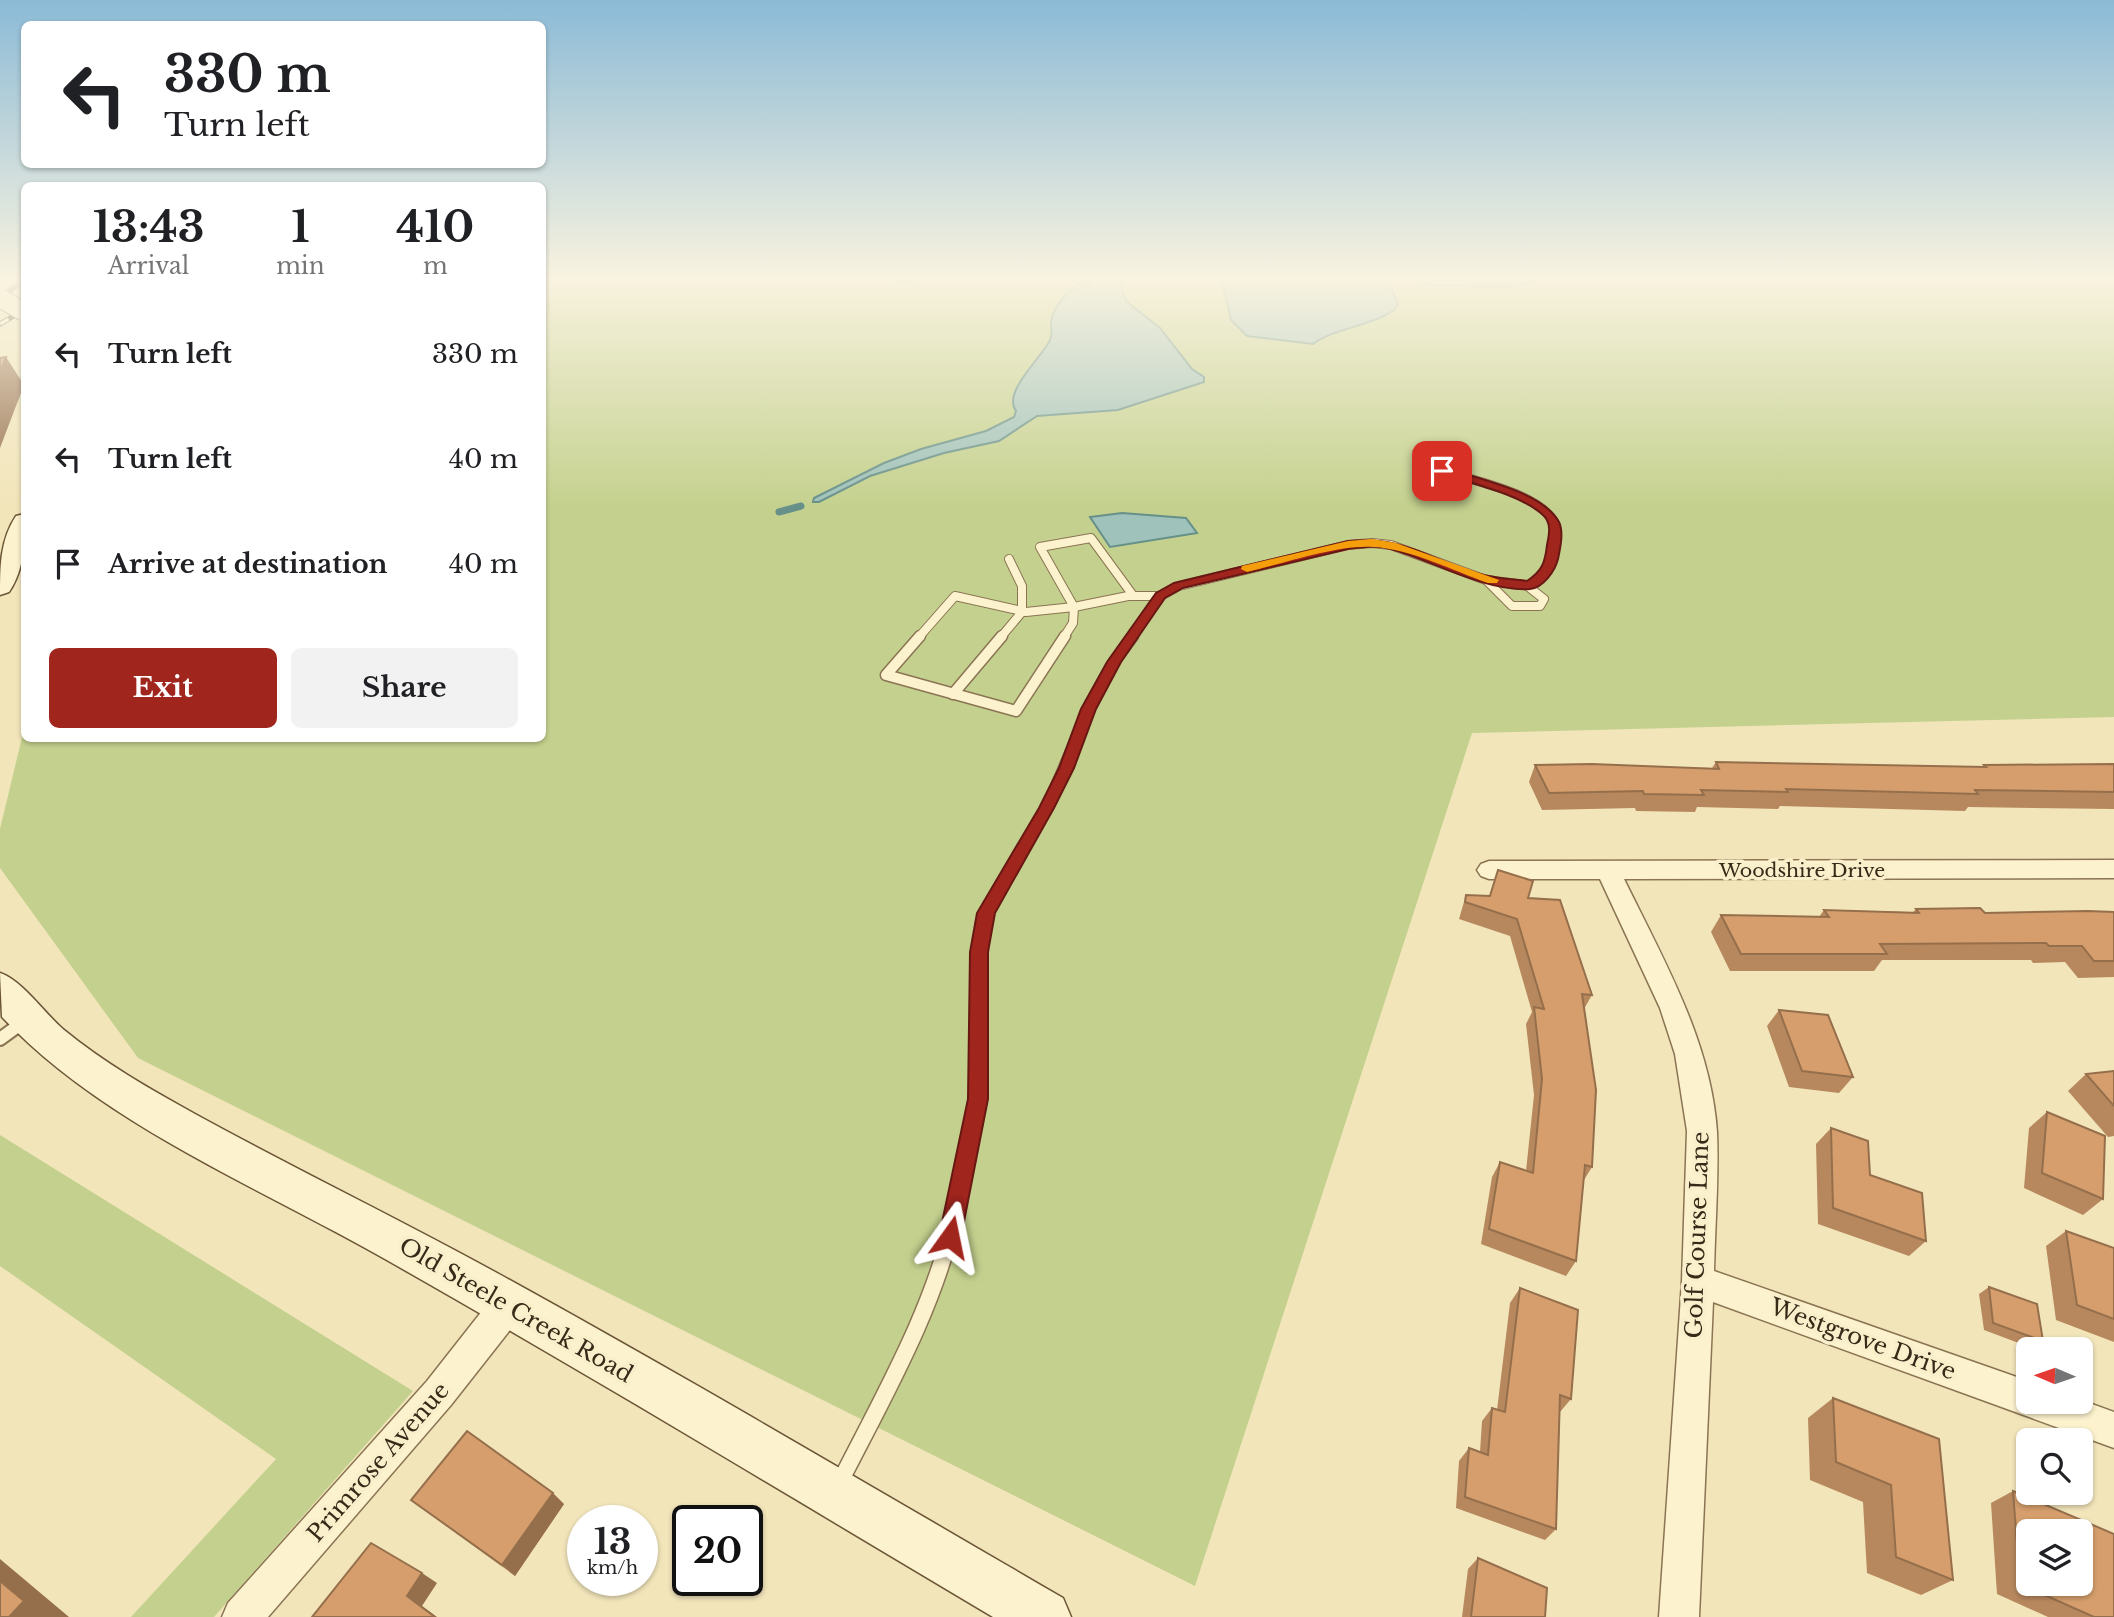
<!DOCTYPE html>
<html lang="en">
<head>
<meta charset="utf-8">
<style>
	body { margin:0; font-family:"Libre Baskerville",serif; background:#f2f2f2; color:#202124; height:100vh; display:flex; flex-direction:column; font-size:26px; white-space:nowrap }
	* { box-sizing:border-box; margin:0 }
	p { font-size:23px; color:#757577 }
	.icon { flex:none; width:38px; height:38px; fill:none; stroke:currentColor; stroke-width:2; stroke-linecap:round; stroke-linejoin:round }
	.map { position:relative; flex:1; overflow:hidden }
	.panel { position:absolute; left:21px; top:182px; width:525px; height:560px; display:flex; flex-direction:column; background:#fff; border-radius:10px; box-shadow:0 2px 5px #0004 }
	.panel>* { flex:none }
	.banner { position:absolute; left:21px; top:21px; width:525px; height:147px; border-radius:10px; box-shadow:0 2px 5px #0004; background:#fff; color:#202124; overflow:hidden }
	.needle { width:46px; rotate:272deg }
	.buttons { position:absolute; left:2016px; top:1337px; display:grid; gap:14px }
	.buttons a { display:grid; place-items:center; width:77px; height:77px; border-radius:10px; background:#fff; box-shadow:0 2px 5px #0004; font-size:35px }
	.speed { position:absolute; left:567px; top:1505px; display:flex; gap:14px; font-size:35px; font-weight:700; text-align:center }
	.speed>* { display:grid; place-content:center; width:91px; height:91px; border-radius:50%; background:#fff; box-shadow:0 2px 5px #0004; line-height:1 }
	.speed small { font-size:18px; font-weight:400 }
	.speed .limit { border:4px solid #111; border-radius:10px; background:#fff; color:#111 }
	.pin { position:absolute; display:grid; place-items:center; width:60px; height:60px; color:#fff; margin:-30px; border-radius:14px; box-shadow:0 4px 10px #0006 }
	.me { position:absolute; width:77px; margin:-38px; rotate:12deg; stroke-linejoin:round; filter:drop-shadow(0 0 5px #0008) }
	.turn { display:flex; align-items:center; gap:24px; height:147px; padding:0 28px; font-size:32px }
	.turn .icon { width:91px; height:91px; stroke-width:2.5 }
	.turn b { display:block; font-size:49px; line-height:60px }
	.eta { display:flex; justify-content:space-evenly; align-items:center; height:119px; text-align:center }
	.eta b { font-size:42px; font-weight:700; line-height:49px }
	.action { display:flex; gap:14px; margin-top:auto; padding:14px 28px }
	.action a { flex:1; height:80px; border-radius:10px; background:#a0251d; color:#fff; font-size:28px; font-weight:700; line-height:80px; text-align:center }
	.action a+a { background:#f2f2f2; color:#202124 }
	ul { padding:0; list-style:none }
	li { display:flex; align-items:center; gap:21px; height:105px; padding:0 28px }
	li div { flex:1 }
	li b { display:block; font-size:26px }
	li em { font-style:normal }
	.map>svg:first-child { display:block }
	.green { fill:#c4d18e }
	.water { fill:#9fc2ba; stroke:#669089; stroke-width:2 }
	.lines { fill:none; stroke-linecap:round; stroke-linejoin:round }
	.stream-far1 { stroke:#669089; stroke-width:5 }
	.stream { stroke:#669089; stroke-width:7 }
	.service-far3-casing { stroke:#8b7453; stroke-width:10 }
	.service-far2-casing { stroke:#8b7453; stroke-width:13 }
	.service-far1-casing { stroke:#8b7453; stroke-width:16 }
	.service-casing { stroke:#8b7453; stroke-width:19 }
	.minor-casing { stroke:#8b7453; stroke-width:3 }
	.secondary-casing { stroke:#6c5536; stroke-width:3 }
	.service-far3 { stroke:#fcf2ce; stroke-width:8 }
	.service-far2 { stroke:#fcf2ce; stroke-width:10 }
	.service-far1 { stroke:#fcf2ce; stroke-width:12 }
	.service { stroke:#fcf2ce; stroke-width:16 }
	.minor { fill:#fcf2ce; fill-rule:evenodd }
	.secondary { fill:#fcf2ce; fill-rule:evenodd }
	.rail-casing { stroke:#382a19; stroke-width:5 }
	.rail { stroke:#f9efca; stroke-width:3.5; stroke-dasharray:10; stroke-linecap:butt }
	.secondary-bridge-casing { stroke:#6c5536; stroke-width:20; stroke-linecap:butt }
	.secondary-bridge { stroke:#fcf2ce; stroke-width:18 }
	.wall { fill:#b7885d }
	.shaded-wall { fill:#956f4c }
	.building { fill:#d59e6c; stroke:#956f4c; stroke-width:2; fill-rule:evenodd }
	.route { fill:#a0251d; stroke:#681813; stroke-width:2 }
	.slow { fill:#f59e0b }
	.labels { text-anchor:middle; stroke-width:7; stroke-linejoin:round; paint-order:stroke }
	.street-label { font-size:19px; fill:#382a19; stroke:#f9efca }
	.near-street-label { font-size:23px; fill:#382a19; stroke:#f9efca }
</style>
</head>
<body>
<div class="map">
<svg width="2114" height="1617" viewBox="0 0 2114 1617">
	<rect width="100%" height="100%" fill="#f2e5ba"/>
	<g class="green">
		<polygon points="543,280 2114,280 2114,717 1472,733 1195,1586 138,1058 0,868 0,829 24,729 24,738 542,738"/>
		<polygon points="0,1135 413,1391 214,1617 131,1617 276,1459 0,1266"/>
	</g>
	<g class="water">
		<path d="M 1083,280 L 1119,280 L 1126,301 L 1160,328 L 1192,369 L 1204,377 L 1204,382 L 1118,410 L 1037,416 L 999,441 L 944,453 L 870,476 L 819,502 L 813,502 L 814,498 L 884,463 L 921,449 L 986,431 L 1014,417 L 1016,411 C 1002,392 1041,359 1050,340 C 1053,333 1051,331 1051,324 C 1051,307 1071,289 1083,280 Z"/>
		<path d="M 1388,280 L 1398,304 C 1392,322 1332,328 1313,344 L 1247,336 L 1231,320 L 1224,290 L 1218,281 Z"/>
		<path d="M 1441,280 L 1538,280 C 1514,294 1459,283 1429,286 L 1423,283 Z"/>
		<polygon points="1122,513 1186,518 1197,533 1110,547 1090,517"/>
	</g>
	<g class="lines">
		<g class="stream-far1">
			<polyline points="896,280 913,280"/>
			<polyline points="1074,280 1082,280 1089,286"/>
		</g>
		<polyline class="stream" points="779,512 801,506"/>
		<g class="service-far3-casing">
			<g id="service-far3">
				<path d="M 1442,471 C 1469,479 1550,496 1556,528 C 1557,533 1554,539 1553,544 C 1550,563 1546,574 1530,585"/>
				<polygon points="1486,580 1526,585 1544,599 1540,606 1512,606"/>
				<polyline points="1074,607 1040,547 1091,538 1132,594"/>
				<polyline points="1074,607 1128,596 1161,596"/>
				<polyline points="919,637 955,596 1026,612 1074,607"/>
				<polyline points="1001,637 1022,612 1022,586 1009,559"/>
				<polyline points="1064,637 1073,623 1074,607"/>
				<polyline points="1131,637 1161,596 1179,586 1348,545 1372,543 1391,545 1486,580"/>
			</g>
		</g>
		<g class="service-far2-casing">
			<g id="service-far2">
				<polyline points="920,636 886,675 1016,711 1065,636"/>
				<polyline points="953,694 1002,636"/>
				<polyline points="999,890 1047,808 1089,709 1114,662 1133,636"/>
			</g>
		</g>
		<g class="service-far1-casing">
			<g id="service-far1">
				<polyline points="0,1039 26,1020"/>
				<polyline points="955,1211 978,1099 979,952 986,913 1000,889"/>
			</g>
		</g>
		<g class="service-casing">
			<path id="service" d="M 840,1482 C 884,1395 936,1306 956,1209"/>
		</g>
		<g class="minor-casing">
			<g id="minor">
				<path d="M 2114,860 L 2114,878 L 1624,879 C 1663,959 1711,1041 1717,1132 C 1719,1178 1715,1225 1714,1271 L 2028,1381 L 2028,1402 L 2081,1400 L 2114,1412 L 2114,1448 L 1713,1302 L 1699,1617 L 1659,1617 L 1682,1281 L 1687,1131 L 1675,1054 L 1660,1008 L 1600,879 L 1489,879 L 1481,876 L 1477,870 L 1481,864 L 1489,861 Z"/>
				<polygon points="509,1288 521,1292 525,1304 521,1316 451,1405 268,1617 222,1617 228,1603 427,1381 497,1292"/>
			</g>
		</g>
		<g class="secondary-casing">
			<g id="secondary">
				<path d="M 24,514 C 26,540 24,570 9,592 L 0,595 C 0,567 0,540 16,516 Z"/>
				<path d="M 0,973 C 23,981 44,1013 64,1030 C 104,1063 150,1089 195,1114 C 295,1169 397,1218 497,1273 C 688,1378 875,1489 1063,1598 L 1071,1617 L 993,1617 C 791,1497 590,1375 385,1259 C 259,1187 102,1124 2,1017 Z"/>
			</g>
		</g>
		<use href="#service-far3" class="service-far3"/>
		<use href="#service-far2" class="service-far2"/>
		<use href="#service-far1" class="service-far1"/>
		<use href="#service" class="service"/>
		<use href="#minor" class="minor"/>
		<use href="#secondary" class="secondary"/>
		<g class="rail-casing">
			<g id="rail">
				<polyline points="0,296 24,282"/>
				<polyline points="0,324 24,310"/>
			</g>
		</g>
		<use href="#rail" class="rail"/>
		<g class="secondary-bridge-casing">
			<polyline id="secondary-bridge" points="0,298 24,312"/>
		</g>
		<use href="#secondary-bridge" class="secondary-bridge"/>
	</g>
	<g class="wall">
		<polygon points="1716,762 1982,767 1984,765 2114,764 2114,809 1968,807 1965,811 1780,806 1778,809 1697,807 1695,812 1636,811 1635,808 1542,810 1529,782 1535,765 1712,768"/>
		<polygon points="1498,870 1528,898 1592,995 1584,1009 1592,1167 1584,1180 1576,1261 1566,1276 1481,1244 1492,1177 1500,1162 1526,1171 1534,1095 1526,1024 1532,1012 1510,936 1459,919 1466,895 1489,896"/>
		<polygon points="1916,909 1985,913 2114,912 2114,977 2078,978 2065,962 2033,963 2031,960 1882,960 1874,971 1730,971 1711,932 1721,915 1819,917 1824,910 1913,912"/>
		<polygon points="1779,1010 1853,1077 1839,1093 1789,1087 1767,1026"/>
		<polygon points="2114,1071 2114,1136 2108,1137 2068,1091 2086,1074"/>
		<polygon points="2047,1112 2103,1199 2083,1215 2024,1188 2029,1128"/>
		<polygon points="1831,1128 1926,1241 1909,1256 1818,1224 1816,1144"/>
		<polygon points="2066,1231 2114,1248 2114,1342 2056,1320 2046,1246"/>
		<polygon points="1989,1287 2043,1341 2032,1348 1984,1330 1979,1294"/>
		<polygon points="1520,1288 1571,1399 1560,1412 1556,1529 1545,1540 1456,1508 1459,1461 1469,1448 1480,1452 1482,1421 1492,1408 1497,1410 1510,1303"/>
		<polygon points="1833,1398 1939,1439 1953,1580 1921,1595 1867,1573 1863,1502 1810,1480 1808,1418"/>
		<polygon points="2013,1491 2114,1617 2048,1617 1997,1594 1991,1503"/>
		<polygon points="411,1500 564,1504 515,1576"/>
		<polygon points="1478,1558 1545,1617 1462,1617 1468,1569"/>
	</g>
	<g class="shaded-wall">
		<polygon points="6,357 24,385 0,448 0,371"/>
		<polygon points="553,1493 564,1504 515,1576 502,1565"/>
		<polygon points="0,1559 69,1617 9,1617 0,1581"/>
		<polygon points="422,1573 437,1583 422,1606 437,1617 435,1617 407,1596"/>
	</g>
	<g class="building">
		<polygon points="6,357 0,371 0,358"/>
		<polygon points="1716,762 1986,767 1984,765 2114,764 2114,792 1975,790 1978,794 1786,789 1788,792 1701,790 1704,795 1644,794 1643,791 1549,793 1535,765 1592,764 1719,769"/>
		<polygon points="1498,870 1533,881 1528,898 1560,900 1592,995 1582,994 1596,1090 1592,1167 1585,1165 1576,1261 1489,1229 1500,1162 1533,1173 1542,1079 1534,1007 1544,1009 1517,919 1465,902 1466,895 1490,896"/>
		<polygon points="1980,908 1985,913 2088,911 2114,912 2114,961 2094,961 2082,946 2049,946 2046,943 1880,944 1887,954 1741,954 1721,915 1829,917 1824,910 1919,913 1916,909"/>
		<polygon points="1779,1010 1828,1015 1853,1077 1802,1071"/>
		<polygon points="2114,1071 2114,1106 2086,1074"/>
		<polygon points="2047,1112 2105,1136 2103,1199 2042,1173"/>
		<polygon points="1831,1128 1868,1141 1870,1175 1922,1193 1926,1241 1833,1208"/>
		<polygon points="2066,1231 2114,1248 2114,1319 2077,1305"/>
		<polygon points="1989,1287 2037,1304 2043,1341 1993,1323"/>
		<polygon points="1520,1288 1578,1310 1571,1399 1560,1395 1556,1529 1465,1497 1469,1448 1488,1455 1492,1408 1505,1412"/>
		<polygon points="1833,1398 1939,1439 1953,1580 1896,1557 1891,1485 1836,1462"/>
		<polygon points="467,1431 553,1493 502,1565 411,1500"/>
		<path d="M 2013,1491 L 2114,1534 L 2114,1617 L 2094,1617 L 2020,1584 ZM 2028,1531 L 2081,1531 L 2081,1584 L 2028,1584 Z"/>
		<polygon points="371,1543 422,1573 407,1596 435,1617 312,1617"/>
		<polygon points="1478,1558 1547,1588 1545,1617 1471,1617"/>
		<polygon points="0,1581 24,1601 9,1617 0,1617"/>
	</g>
	<linearGradient id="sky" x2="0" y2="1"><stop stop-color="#8bbad6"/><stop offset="0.55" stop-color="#f9f3e0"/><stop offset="1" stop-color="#f9f3e0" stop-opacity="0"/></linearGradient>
	<rect width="2114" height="506" fill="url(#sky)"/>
	<path class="route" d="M 1438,468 L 1446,468 C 1478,479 1542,491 1559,522 C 1564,532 1560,549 1558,559 C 1555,571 1543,588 1530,589 C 1485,592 1434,561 1391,549 C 1377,545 1363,547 1348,549 L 1183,588 L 1165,598 L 1121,662 L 1096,709 L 1074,768 L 1054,808 L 995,913 L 988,952 L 988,1099 L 961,1237 L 957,1244 L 950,1247 L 942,1244 L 939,1237 L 968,1099 L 970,952 L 977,913 L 1039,808 L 1059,768 L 1081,709 L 1107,662 L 1156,593 L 1174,583 L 1348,541 C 1409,535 1436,565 1489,576 C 1502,579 1515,579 1527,581 C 1542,571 1545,563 1547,545 C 1549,535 1552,523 1543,515 C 1519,493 1469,483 1438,473 Z"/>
	<path class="slow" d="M 1372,539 L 1396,543 L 1499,580 L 1497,583 L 1488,583 C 1454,571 1410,549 1374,547 C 1339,544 1282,564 1247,572 L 1241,569 L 1242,566 L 1348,541 Z"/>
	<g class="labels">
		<g class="street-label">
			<text x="1802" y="877">Woodshire Drive</text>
		</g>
		<g class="near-street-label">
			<text transform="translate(1697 1235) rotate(-88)" y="8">Golf Course Lane</text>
			<text transform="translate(516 1310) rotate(30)" y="8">Old Steele Creek Road</text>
			<text transform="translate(1863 1339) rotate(20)" y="8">Westgrove Drive</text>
			<text transform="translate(378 1462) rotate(-49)" y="8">Primrose Avenue</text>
		</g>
	</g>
</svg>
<div class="buttons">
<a><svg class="needle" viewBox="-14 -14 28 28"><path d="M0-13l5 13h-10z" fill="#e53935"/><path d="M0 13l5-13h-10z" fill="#757577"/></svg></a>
<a><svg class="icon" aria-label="search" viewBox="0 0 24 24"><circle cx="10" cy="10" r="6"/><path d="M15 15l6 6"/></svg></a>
<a><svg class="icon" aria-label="layers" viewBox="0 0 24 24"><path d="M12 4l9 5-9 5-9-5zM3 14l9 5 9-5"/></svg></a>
</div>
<div class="speed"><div>13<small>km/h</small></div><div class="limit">20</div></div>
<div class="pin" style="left:1442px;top:471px;background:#d93025"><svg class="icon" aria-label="arrive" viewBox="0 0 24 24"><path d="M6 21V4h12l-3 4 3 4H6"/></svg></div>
<svg class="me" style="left:950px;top:1237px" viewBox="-20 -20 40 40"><path d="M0-17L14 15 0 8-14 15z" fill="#a0251d" stroke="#fff" stroke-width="4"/></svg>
<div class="banner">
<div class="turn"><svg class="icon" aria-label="left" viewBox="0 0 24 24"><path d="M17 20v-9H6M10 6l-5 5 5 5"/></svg><div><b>330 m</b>Turn left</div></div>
</div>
<section class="panel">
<div class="eta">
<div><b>13:43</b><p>Arrival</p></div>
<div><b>1</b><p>min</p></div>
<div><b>410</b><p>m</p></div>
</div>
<ul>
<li><svg class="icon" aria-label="left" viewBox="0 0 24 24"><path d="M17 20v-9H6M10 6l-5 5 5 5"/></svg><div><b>Turn left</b></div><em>330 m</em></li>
<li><svg class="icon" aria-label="left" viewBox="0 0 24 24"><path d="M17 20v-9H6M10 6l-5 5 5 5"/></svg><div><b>Turn left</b></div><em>40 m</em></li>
<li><svg class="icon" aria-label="arrive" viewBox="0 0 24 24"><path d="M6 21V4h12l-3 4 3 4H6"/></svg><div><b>Arrive at destination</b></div><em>40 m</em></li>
</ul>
<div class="action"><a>Exit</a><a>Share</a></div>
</section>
</div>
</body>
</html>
